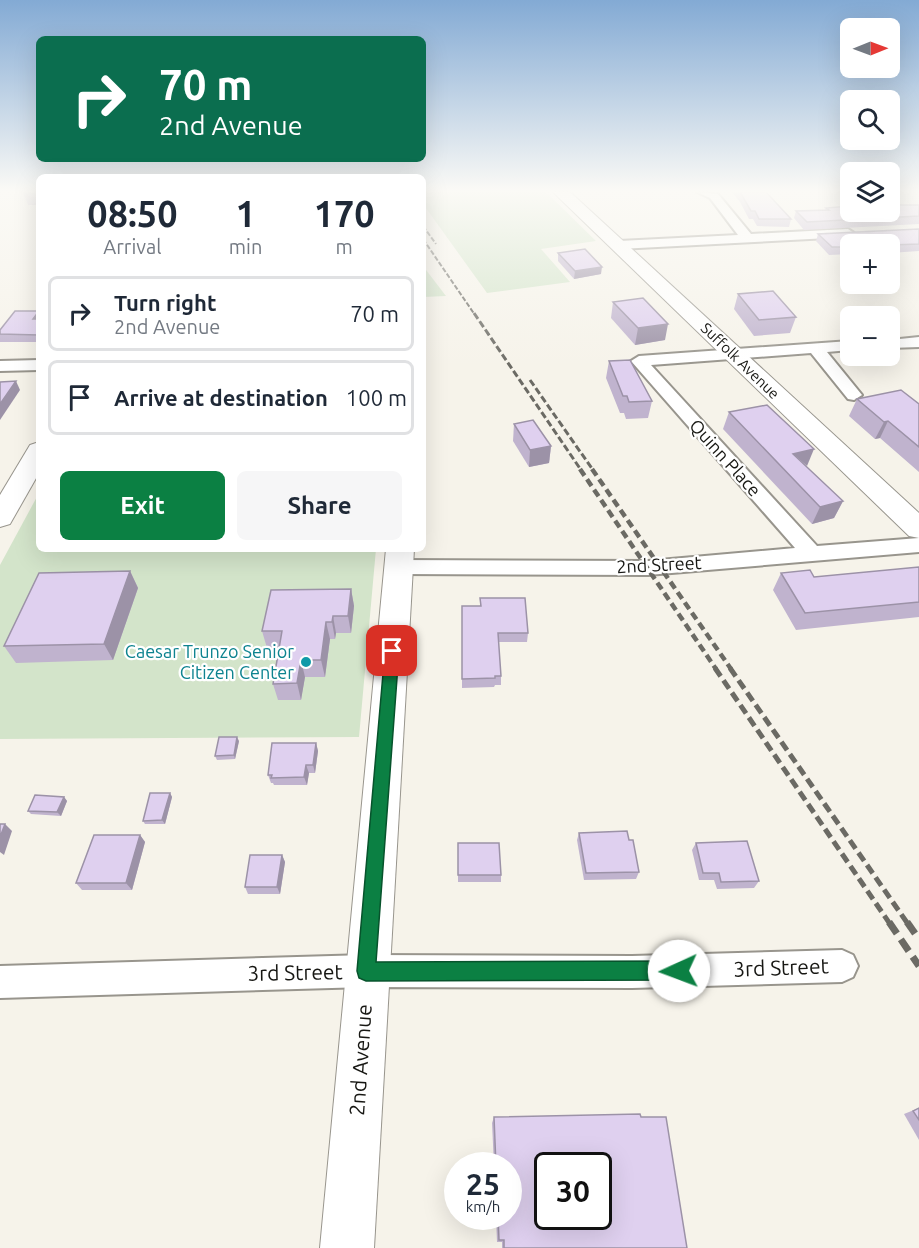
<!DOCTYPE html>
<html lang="en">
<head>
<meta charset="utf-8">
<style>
	body { margin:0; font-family:Ubuntu,sans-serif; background:#f6f6f7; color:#1f2937; height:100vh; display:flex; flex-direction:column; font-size:22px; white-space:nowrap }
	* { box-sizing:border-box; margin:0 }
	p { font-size:20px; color:#747a83 }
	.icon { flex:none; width:33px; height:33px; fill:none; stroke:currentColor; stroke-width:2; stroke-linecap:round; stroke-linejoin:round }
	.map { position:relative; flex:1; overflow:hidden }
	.details { position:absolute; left:36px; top:174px; width:390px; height:378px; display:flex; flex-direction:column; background:#fff; border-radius:9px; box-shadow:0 6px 24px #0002 }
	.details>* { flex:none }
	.hud { position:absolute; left:36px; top:36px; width:390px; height:126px; border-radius:9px; box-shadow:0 6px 24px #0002; background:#0b6e4f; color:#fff; overflow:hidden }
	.needle { width:39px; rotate:89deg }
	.fabs { position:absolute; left:840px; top:18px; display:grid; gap:12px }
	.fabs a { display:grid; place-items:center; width:60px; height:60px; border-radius:9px; background:#fff; box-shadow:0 6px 24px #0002; font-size:30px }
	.speed { position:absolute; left:444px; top:1152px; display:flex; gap:12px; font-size:30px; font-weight:700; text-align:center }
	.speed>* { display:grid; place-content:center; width:78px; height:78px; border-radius:50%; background:#fff; box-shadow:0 6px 24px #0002; line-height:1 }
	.speed small { font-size:15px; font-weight:400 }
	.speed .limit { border:3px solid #111; border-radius:9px; background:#fff; color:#111 }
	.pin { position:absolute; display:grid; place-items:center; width:51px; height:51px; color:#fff; margin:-26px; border-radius:12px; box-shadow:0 3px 9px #0006 }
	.me { position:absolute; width:66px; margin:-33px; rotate:268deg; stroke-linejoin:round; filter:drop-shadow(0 0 4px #0008) }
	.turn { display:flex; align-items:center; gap:21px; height:126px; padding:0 24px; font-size:27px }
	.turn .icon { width:78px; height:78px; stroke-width:2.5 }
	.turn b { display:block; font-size:42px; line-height:51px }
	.eta { display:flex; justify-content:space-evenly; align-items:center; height:102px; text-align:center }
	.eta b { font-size:36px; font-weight:700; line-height:42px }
	.action { display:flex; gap:12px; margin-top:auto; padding:12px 24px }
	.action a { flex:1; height:69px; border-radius:9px; background:#0b8043; color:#fff; font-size:24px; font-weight:700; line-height:69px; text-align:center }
	.action a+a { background:#f6f6f7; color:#1f2937 }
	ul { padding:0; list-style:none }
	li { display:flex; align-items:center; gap:18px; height:75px; margin:0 12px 9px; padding:0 12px; border:3px solid #e0e1e3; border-radius:9px }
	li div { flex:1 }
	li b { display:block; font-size:22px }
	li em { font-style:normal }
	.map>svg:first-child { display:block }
	.green { fill:#d3e4ca }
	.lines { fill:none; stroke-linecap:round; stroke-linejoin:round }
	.street-casing { stroke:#98958d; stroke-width:4 }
	.secondary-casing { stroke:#98958d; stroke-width:2 }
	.street { fill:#fff; fill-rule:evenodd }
	.secondary { fill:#fff; fill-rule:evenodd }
	.rail-far4 { stroke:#6b6a64; stroke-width:2; stroke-dasharray:5 2; stroke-linecap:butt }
	.rail-far3 { stroke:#6b6a64; stroke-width:3; stroke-dasharray:7 3; stroke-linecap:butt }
	.rail-far2 { stroke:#6b6a64; stroke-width:4.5; stroke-dasharray:8 4.5; stroke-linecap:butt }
	.rail-far1 { stroke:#6b6a64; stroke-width:5; stroke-dasharray:10 5; stroke-linecap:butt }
	.rail { stroke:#6b6a64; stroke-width:7; stroke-dasharray:14 7; stroke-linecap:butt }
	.wall { fill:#c0b3ce }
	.shaded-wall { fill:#9c92a7 }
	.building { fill:#dfd0ef; stroke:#9c92a7; stroke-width:1.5; fill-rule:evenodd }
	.route { fill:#0b8043; stroke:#07532c; stroke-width:1.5 }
	.culture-dot { fill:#0f9aa8; stroke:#fff; stroke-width:2 }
	.labels { text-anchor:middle; stroke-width:4.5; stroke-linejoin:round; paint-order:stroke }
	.far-street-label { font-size:15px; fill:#171713; stroke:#fff }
	.street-label { font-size:18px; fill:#171713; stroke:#fff }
	.culture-label { font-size:18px; fill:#0d838f; stroke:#fff; text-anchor:end }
	.near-street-label { font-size:21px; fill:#171713; stroke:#fff }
</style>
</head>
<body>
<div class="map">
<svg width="919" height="1248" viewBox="0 0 919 1248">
	<rect width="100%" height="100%" fill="#f6f3ea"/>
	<g class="green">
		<polygon points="423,192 546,192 596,241 541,249 570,282 487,293 423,204"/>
		<polygon points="423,266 446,296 423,297"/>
		<polygon points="39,493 39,549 376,549 359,737 0,739 0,565"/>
	</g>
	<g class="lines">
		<g class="street-casing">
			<g id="street">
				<polygon points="697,192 718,194 751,234 848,229 854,233 848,237 619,249 613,245 619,241 738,235 710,198"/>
				<polygon points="919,337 919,347 890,348 890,340"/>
				<polygon points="850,341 850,350 827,352 862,395 854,400 848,399 811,353 651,365 817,546 919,538 919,552 648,575 398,574 391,572 387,567 391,562 398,560 648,561 795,548 631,361 639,356"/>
				<polygon points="39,360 39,370 0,371 0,361"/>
				<polygon points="842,950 853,955 858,966 853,977 842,982 632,988 366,987 0,998 0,966 366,955 632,956"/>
			</g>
		</g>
		<g class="secondary-casing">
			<g id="secondary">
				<polygon points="553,192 570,192 919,513 919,538 909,536"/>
				<polygon points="39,442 39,473 10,524 0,527 0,495 30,445"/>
				<polygon points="386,549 414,549 374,1248 320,1248"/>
			</g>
		</g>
		<use href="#street" class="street"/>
		<use href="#secondary" class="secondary"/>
		<g class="rail-far4">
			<polyline points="423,226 436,244"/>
			<polyline points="423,239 475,315"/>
		</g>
		<g class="rail-far3">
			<polyline points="474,313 581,470"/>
			<polyline points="530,380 593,470"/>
		</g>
		<g class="rail-far2">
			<polyline points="580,469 716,669"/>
			<polyline points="592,469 731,669"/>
		</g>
		<g class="rail-far1">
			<polyline points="715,668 890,924"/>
			<polyline points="730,668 908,924"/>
		</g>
		<g class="rail">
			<polyline points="889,922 919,966"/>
			<polyline points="907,922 919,939"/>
		</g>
	</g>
	<g class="wall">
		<polygon points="23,192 39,192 39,205 28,205"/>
		<polygon points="732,192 766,192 791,219 789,227 757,226 753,219 749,219 740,202"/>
		<polygon points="919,205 919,224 804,230 794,218 796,211 825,210 826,208"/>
		<polygon points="919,229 919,251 890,253 890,244 850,244 850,254 829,255 816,241 818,234"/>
		<polygon points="558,253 601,274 574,279 558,261"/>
		<polygon points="738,294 796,317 790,333 754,336 734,309"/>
		<polygon points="613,302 665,340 635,345 611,318"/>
		<polygon points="39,311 39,342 0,342 0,330"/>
		<polygon points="609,361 652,401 648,418 626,419 624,413 620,413 606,378"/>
		<polygon points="857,399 919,404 919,472 880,438 875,439 849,416"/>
		<polygon points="729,412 843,501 834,518 812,524 723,429"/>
		<polygon points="514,424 551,446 549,463 529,467 513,441"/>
		<polygon points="919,567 919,617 796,630 773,590 781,573 814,577"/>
		<polygon points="130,571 138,588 113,660 16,663 4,646"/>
		<polygon points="351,589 354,606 351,633 336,633 335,639 330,639 325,677 305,677 301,700 278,700 273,684 279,648 267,648 262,631"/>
		<polygon points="480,598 528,633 527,642 498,642 501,676 501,685 495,685 494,687 462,688 462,606 480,606"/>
		<polygon points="239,741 235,759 217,760 215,756"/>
		<polygon points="316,743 318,751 315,773 309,773 307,785 274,785 273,783 271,783 268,775"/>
		<polygon points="170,793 172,797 165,824 145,824 143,821"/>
		<polygon points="64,797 67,801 61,816 31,814 28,811"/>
		<polygon points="579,833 629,840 639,872 636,879 584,880 577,840"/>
		<polygon points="140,835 145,842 132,890 82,890 76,883"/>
		<polygon points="458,843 501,875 501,882 458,882"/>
		<polygon points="696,843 759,881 754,888 717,889 714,880 699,880 692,850"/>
		<polygon points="282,855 285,862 280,894 248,894 245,887"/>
		<polygon points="919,1108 919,1140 904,1114"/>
		<polygon points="494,1117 641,1117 687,1248 502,1248 502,1242 497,1242 496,1216 508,1216 508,1166 494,1166 492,1123"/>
	</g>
	<g class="shaded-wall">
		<polygon points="602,267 601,274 574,279 575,271"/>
		<polygon points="39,312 39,324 33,319"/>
		<polygon points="668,324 665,340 635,345 638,328"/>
		<polygon points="16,381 20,390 0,420 0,404"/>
		<polygon points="888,421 880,438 875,439 884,422"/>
		<polygon points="551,446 549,463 529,467 530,450"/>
		<polygon points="814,449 807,466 793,454"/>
		<polygon points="843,501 834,518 812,524 820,507"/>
		<polygon points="130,571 138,588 113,660 104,644"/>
		<polygon points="351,589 354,606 351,633 348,616"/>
		<polygon points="333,616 336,633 335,639 332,622"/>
		<polygon points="326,622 330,639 325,677 321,660"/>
		<polygon points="301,660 305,677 301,700 297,683"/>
		<polygon points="237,737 239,741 235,759 234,755"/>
		<polygon points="316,743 318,751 315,773 313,765"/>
		<polygon points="306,765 309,773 307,785 304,777"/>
		<polygon points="170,793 172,797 165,824 162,820"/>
		<polygon points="64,797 67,801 61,816 57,812"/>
		<polygon points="5,824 12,831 4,855 0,852 0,837"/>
		<polygon points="140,835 145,842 132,890 126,883"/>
		<polygon points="282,855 285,862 280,894 277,887"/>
	</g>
	<g class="building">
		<polygon points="740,192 766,192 791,219 759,219 755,211 751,211"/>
		<polygon points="890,205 919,205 919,216 807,222 796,211 829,210 826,208 850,206 850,212 890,212"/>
		<polygon points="919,229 919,244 890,245 850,244 850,247 832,247 818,234"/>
		<polygon points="585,249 602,267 575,271 558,253"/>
		<polygon points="773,291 796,317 759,320 738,294"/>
		<polygon points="643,298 668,324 638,328 613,302"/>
		<polygon points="15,311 39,311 33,319 39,319 39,335 0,334 0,330"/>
		<polygon points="630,360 652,401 629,402 627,396 623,396 609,361"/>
		<polygon points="16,381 0,404 0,382"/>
		<polygon points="901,390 919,404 919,447 888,421 884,422 857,399"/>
		<polygon points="767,405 814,449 793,454 843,501 820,507 729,412"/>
		<polygon points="533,420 551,446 530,450 514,424"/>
		<polygon points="919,567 919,602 805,613 781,573 810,570 814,577"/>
		<polygon points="130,571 104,644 4,646 39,573"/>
		<polygon points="351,589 348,616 333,616 332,622 326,622 321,660 301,660 297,683 273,684 282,631 262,631 271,590"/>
		<polygon points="480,598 525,598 528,633 498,633 501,676 495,676 495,678 462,679 462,606 481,606"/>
		<polygon points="219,737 237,737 234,755 215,756"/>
		<polygon points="272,743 316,743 313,765 306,765 304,777 271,778 272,775 268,775"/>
		<polygon points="150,793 170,793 162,820 143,821"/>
		<polygon points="35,795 64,797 57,812 28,811"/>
		<polygon points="0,824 5,824 0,837"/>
		<polygon points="627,831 629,840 633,840 639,872 586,873 579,833"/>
		<polygon points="94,835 140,835 126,883 76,883"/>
		<polygon points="747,841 759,881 721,882 719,873 703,873 696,843"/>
		<polygon points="458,843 499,843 501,875 458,875"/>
		<polygon points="250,855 282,855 277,887 245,887"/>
		<polygon points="919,1108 919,1120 913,1111"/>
		<path d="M 640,1114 L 641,1117 L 666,1117 L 687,1248 L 504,1248 L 504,1240 L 499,1240 L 498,1216 L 508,1216 L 508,1166 L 496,1166 L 494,1117 ZM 548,1166 L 598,1166 L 598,1216 L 548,1216 Z"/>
	</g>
	<linearGradient id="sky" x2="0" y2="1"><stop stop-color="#83aad4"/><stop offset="0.52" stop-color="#fbfaf6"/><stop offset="1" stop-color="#fbfaf6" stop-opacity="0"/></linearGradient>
	<rect width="919" height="367" fill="url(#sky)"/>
	<polygon class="route" points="392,645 399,651 376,962 679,961 685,964 688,971 685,978 679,980 366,981 359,978 357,971 385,651"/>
	<circle class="culture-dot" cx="306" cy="662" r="6"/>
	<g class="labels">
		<g class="far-street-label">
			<text transform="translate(740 361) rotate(44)" y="5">Suffolk Avenue</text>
		</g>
		<g class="street-label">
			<text transform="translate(725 458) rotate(48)" y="6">Quinn Place</text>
			<text transform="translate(659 565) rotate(-3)" y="6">2nd Street</text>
		</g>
		<g class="culture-label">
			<text x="294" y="658">Caesar Trunzo Senior<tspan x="294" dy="21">Citizen Center</tspan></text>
		</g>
		<g class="near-street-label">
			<text transform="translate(781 968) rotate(-2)" y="7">3rd Street</text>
			<text transform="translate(295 973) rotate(-1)" y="7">3rd Street</text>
			<text transform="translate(361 1060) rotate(-86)" y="7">2nd Avenue</text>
		</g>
	</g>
</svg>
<div class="fabs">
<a><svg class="needle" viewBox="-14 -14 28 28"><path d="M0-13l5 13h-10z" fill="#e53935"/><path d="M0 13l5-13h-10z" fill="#747a83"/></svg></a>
<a><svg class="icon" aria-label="search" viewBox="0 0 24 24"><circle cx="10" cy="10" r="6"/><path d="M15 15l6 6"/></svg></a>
<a><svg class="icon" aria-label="layers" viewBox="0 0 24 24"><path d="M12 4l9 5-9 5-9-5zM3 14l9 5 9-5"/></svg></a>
<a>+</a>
<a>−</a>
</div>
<div class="speed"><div>25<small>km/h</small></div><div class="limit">30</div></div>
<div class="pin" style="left:392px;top:651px;background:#d93025"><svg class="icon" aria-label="arrive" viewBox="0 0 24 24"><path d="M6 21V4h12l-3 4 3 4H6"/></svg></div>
<svg class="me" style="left:679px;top:971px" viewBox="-20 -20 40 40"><circle r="19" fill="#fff"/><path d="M0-13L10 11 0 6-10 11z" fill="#0b8043"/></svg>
<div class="hud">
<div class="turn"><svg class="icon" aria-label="right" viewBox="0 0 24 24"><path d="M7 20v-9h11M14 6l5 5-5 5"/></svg><div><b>70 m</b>2nd Avenue</div></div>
</div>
<section class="details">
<div class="eta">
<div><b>08:50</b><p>Arrival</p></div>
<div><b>1</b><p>min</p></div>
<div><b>170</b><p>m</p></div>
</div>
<ul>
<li><svg class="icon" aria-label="right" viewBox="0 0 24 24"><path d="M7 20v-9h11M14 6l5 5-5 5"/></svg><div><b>Turn right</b><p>2nd Avenue</p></div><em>70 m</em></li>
<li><svg class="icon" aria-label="arrive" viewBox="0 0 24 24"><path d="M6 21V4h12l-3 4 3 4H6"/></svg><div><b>Arrive at destination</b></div><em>100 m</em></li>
</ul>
<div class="action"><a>Exit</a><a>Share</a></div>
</section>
</div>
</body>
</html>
